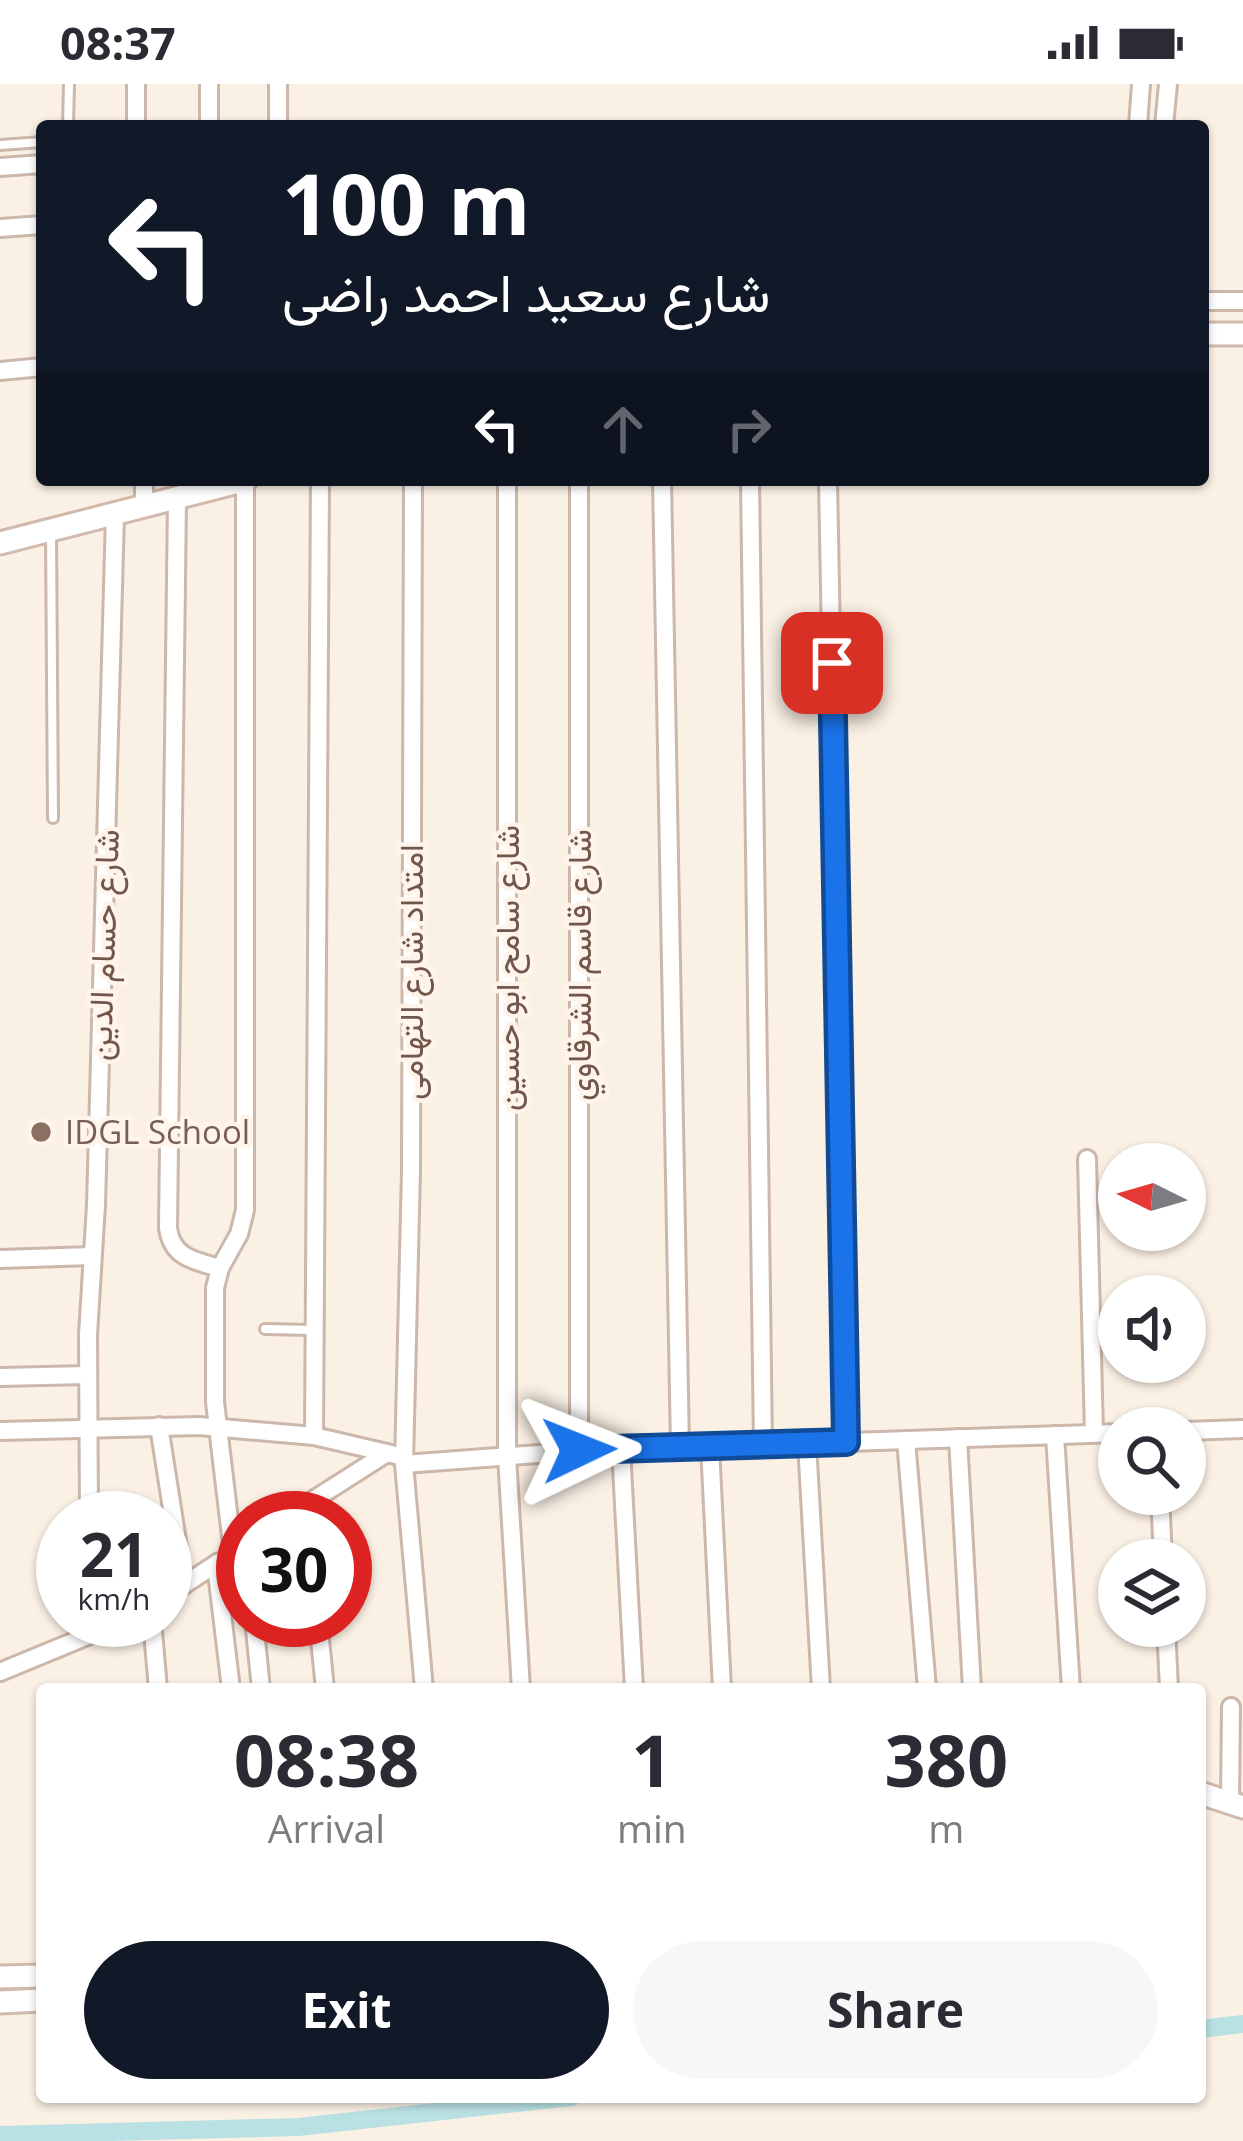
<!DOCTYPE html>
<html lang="en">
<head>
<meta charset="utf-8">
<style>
	body { margin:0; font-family:"Open Sans",Vazirmatn,sans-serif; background:#f7f7f7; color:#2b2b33; height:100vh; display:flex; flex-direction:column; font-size:45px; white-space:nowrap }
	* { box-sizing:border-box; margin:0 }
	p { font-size:39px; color:#7c7c81 }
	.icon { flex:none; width:66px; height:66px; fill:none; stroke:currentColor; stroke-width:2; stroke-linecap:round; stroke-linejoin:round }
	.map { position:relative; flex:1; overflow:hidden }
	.drawer { position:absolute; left:36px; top:1599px; width:1170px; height:420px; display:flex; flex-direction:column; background:#fff; border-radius:12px; box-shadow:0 3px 9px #0004 }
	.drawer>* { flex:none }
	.hud { position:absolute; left:36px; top:36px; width:1173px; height:366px; border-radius:12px; box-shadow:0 3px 9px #0004; background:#111827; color:#fff; overflow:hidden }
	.needle { width:78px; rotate:275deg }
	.controls { position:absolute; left:1098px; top:1059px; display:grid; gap:24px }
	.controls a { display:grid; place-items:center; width:108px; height:108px; border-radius:50%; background:#fff; box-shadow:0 3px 9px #0004; font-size:60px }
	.speed { position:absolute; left:36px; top:1407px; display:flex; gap:24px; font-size:60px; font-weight:700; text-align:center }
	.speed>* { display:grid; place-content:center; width:156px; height:156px; border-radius:50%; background:#fff; box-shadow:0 3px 9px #0004; line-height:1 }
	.speed small { font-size:30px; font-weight:400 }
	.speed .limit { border:18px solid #d22; background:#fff; color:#111 }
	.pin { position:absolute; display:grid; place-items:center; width:102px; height:102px; color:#fff; margin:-51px; border-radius:24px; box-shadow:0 6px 18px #0006 }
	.me { position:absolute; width:132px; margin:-66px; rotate:88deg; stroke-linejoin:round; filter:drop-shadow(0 0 9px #0008) }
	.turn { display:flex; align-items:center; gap:42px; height:252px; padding:0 48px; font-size:54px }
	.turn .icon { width:156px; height:156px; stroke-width:2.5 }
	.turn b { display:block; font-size:84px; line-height:102px }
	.lanes { display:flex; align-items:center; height:114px; padding:0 48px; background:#0003; justify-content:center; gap:60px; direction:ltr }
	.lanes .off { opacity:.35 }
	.eta { display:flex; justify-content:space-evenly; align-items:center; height:204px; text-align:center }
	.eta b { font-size:72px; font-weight:700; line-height:84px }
	.cta { display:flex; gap:24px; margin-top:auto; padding:24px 48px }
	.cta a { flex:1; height:138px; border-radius:72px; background:#111827; color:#fff; font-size:48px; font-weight:700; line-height:138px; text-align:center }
	.cta a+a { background:#f7f7f7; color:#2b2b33 }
	.status { display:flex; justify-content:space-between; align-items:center; height:84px; padding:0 60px; background:#fff; direction:ltr }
	.status svg { height:33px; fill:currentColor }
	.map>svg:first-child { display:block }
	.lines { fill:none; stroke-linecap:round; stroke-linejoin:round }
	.canal { stroke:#b9e1e3; stroke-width:18 }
	.lane-casing { stroke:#ccb7ab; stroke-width:14 }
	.street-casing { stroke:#ccb7ab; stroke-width:22 }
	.secondary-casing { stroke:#d1b9ab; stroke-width:27 }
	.lane { stroke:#fff; stroke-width:8 }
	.street { stroke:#fff; stroke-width:16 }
	.secondary { stroke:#fff; stroke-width:21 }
	.route-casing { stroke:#114b97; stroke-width:30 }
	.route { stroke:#1a73e8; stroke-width:21 }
	.education-dot { fill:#8d6e63; stroke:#fef4ea; stroke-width:4.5 }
	.labels { text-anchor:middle; stroke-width:9; stroke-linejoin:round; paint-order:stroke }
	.street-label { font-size:33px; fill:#72564b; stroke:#fef4ea }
	.education-label { font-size:33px; fill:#785e54; stroke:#fef4ea; text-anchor:start }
</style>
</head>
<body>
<div class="status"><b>08:37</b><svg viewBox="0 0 49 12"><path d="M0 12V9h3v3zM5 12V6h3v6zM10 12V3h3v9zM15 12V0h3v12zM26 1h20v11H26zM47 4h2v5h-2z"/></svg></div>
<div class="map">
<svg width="1243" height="2057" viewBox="0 0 1243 2057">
	<rect width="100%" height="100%" fill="#fbf0e4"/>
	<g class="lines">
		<g class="canal">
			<polyline points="1200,1945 1243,1940"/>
			<polyline points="0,2051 298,2043 572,2013"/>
		</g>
		<g class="lane-casing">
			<g id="lane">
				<polyline points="68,42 69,0"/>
				<polyline points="0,61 42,58"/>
				<polyline points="51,448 53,734"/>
				<polyline points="265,1245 312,1246"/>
			</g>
		</g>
		<g class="street-casing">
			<g id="street">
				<polyline points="209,0 209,42"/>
				<polyline points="278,0 278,42"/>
				<polyline points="136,42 136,0"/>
				<polyline points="1138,42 1141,0"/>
				<polyline points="1164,42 1168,0"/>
				<polyline points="0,83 42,80"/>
				<polyline points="0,144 42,141"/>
				<polyline points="1203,217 1243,217"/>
				<polyline points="0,287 42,283"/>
				<polyline points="413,396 411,1086 404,1380 424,1605"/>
				<polyline points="507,396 507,1372 521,1605"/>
				<polyline points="579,396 579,1367"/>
				<polyline points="662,396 680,1363"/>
				<polyline points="750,396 763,1361"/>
				<polyline points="828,396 846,1358"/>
				<path d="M 177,415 L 168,1144 C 172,1174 195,1177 220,1184"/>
				<polyline points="144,424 144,396"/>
				<polyline points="1087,1075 1094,1349"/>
				<polyline points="0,1175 92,1172"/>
				<polyline points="0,1293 87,1291"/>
				<polyline points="159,1342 184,1501"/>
				<polyline points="0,1347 199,1342 314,1352 404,1373"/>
				<polyline points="1185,1347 1243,1345"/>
				<polyline points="1055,1351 1071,1605"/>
				<polyline points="314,1352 320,396"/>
				<polyline points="958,1354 972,1605"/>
				<polyline points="906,1356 927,1605"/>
				<polyline points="807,1359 821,1605"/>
				<polyline points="710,1362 722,1605"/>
				<polyline points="621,1365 634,1605"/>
				<polyline points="404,1380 579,1367 1119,1349"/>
				<polyline points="1160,1410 1163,1476"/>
				<polyline points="89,1434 88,1251 96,1121 115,431"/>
				<polyline points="285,1434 387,1369"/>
				<polyline points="233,1469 215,1318 215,1204 220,1184 239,1150 245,1126 245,396"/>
				<polyline points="216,1480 231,1605"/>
				<polyline points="165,1513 219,1478"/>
				<polyline points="152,1536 158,1605"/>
				<polyline points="254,1536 261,1605"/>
				<polyline points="318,1536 325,1605"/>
				<polyline points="1166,1542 1169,1605"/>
				<polyline points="0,1588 126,1536"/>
				<polyline points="1230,1719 1231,1623"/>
			</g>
		</g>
		<g class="secondary-casing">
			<g id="secondary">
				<polyline points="1203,250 1243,250"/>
				<polyline points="0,459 246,396"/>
				<polyline points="1200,1709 1243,1723"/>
				<polyline points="0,1893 42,1892"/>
				<polyline points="0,1918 42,1916"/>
			</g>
		</g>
		<use href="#lane" class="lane"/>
		<use href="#street" class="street"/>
		<use href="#secondary" class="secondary"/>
	</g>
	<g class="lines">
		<g class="route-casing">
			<polyline id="route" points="579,1366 846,1358 832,579"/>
		</g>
		<use href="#route" class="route"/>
	</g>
	<circle class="education-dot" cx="41" cy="1048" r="12"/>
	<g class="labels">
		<g class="street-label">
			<text transform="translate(103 861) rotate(-88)" y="12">شارع حسام الدين</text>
			<text transform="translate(579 881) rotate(-90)" y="12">شارع قاسم الشرقاوي</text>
			<text transform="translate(507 884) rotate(-90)" y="12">شارع سامح ابو حسين</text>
			<text transform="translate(411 888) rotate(-90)" y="12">امتداد شارع التهامى</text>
		</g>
		<g class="education-label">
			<text x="65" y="1060">IDGL School</text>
		</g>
	</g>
</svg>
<div class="controls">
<a><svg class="needle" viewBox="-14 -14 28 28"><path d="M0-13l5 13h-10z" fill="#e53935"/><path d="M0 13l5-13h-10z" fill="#7c7c81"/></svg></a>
<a><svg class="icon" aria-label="sound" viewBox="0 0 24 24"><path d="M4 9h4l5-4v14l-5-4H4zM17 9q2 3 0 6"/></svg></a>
<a><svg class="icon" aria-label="search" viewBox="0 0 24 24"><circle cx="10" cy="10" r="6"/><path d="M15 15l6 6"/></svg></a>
<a><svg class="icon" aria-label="layers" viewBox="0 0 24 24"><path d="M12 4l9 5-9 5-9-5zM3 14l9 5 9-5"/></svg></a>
</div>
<div class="speed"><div>21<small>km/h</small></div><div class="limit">30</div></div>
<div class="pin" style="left:832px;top:579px;background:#d93025"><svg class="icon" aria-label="arrive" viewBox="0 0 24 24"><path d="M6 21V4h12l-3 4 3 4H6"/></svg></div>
<svg class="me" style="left:579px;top:1366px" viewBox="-20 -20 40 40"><path d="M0-17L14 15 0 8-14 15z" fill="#1a73e8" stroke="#fff" stroke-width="4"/></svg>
<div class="hud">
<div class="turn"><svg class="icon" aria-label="left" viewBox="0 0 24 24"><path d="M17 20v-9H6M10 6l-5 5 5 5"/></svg><div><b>100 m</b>شارع سعيد احمد راضى</div></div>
<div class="lanes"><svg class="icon" aria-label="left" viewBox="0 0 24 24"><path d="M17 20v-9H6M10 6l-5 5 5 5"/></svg><svg class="icon off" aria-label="ahead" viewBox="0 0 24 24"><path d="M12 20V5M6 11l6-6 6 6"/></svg><svg class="icon off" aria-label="right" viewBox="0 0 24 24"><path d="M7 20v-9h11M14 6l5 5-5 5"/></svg></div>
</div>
<section class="drawer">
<div class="eta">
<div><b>08:38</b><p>Arrival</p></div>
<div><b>1</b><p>min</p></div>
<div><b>380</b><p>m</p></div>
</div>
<div class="cta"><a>Exit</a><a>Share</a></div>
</section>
</div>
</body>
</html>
